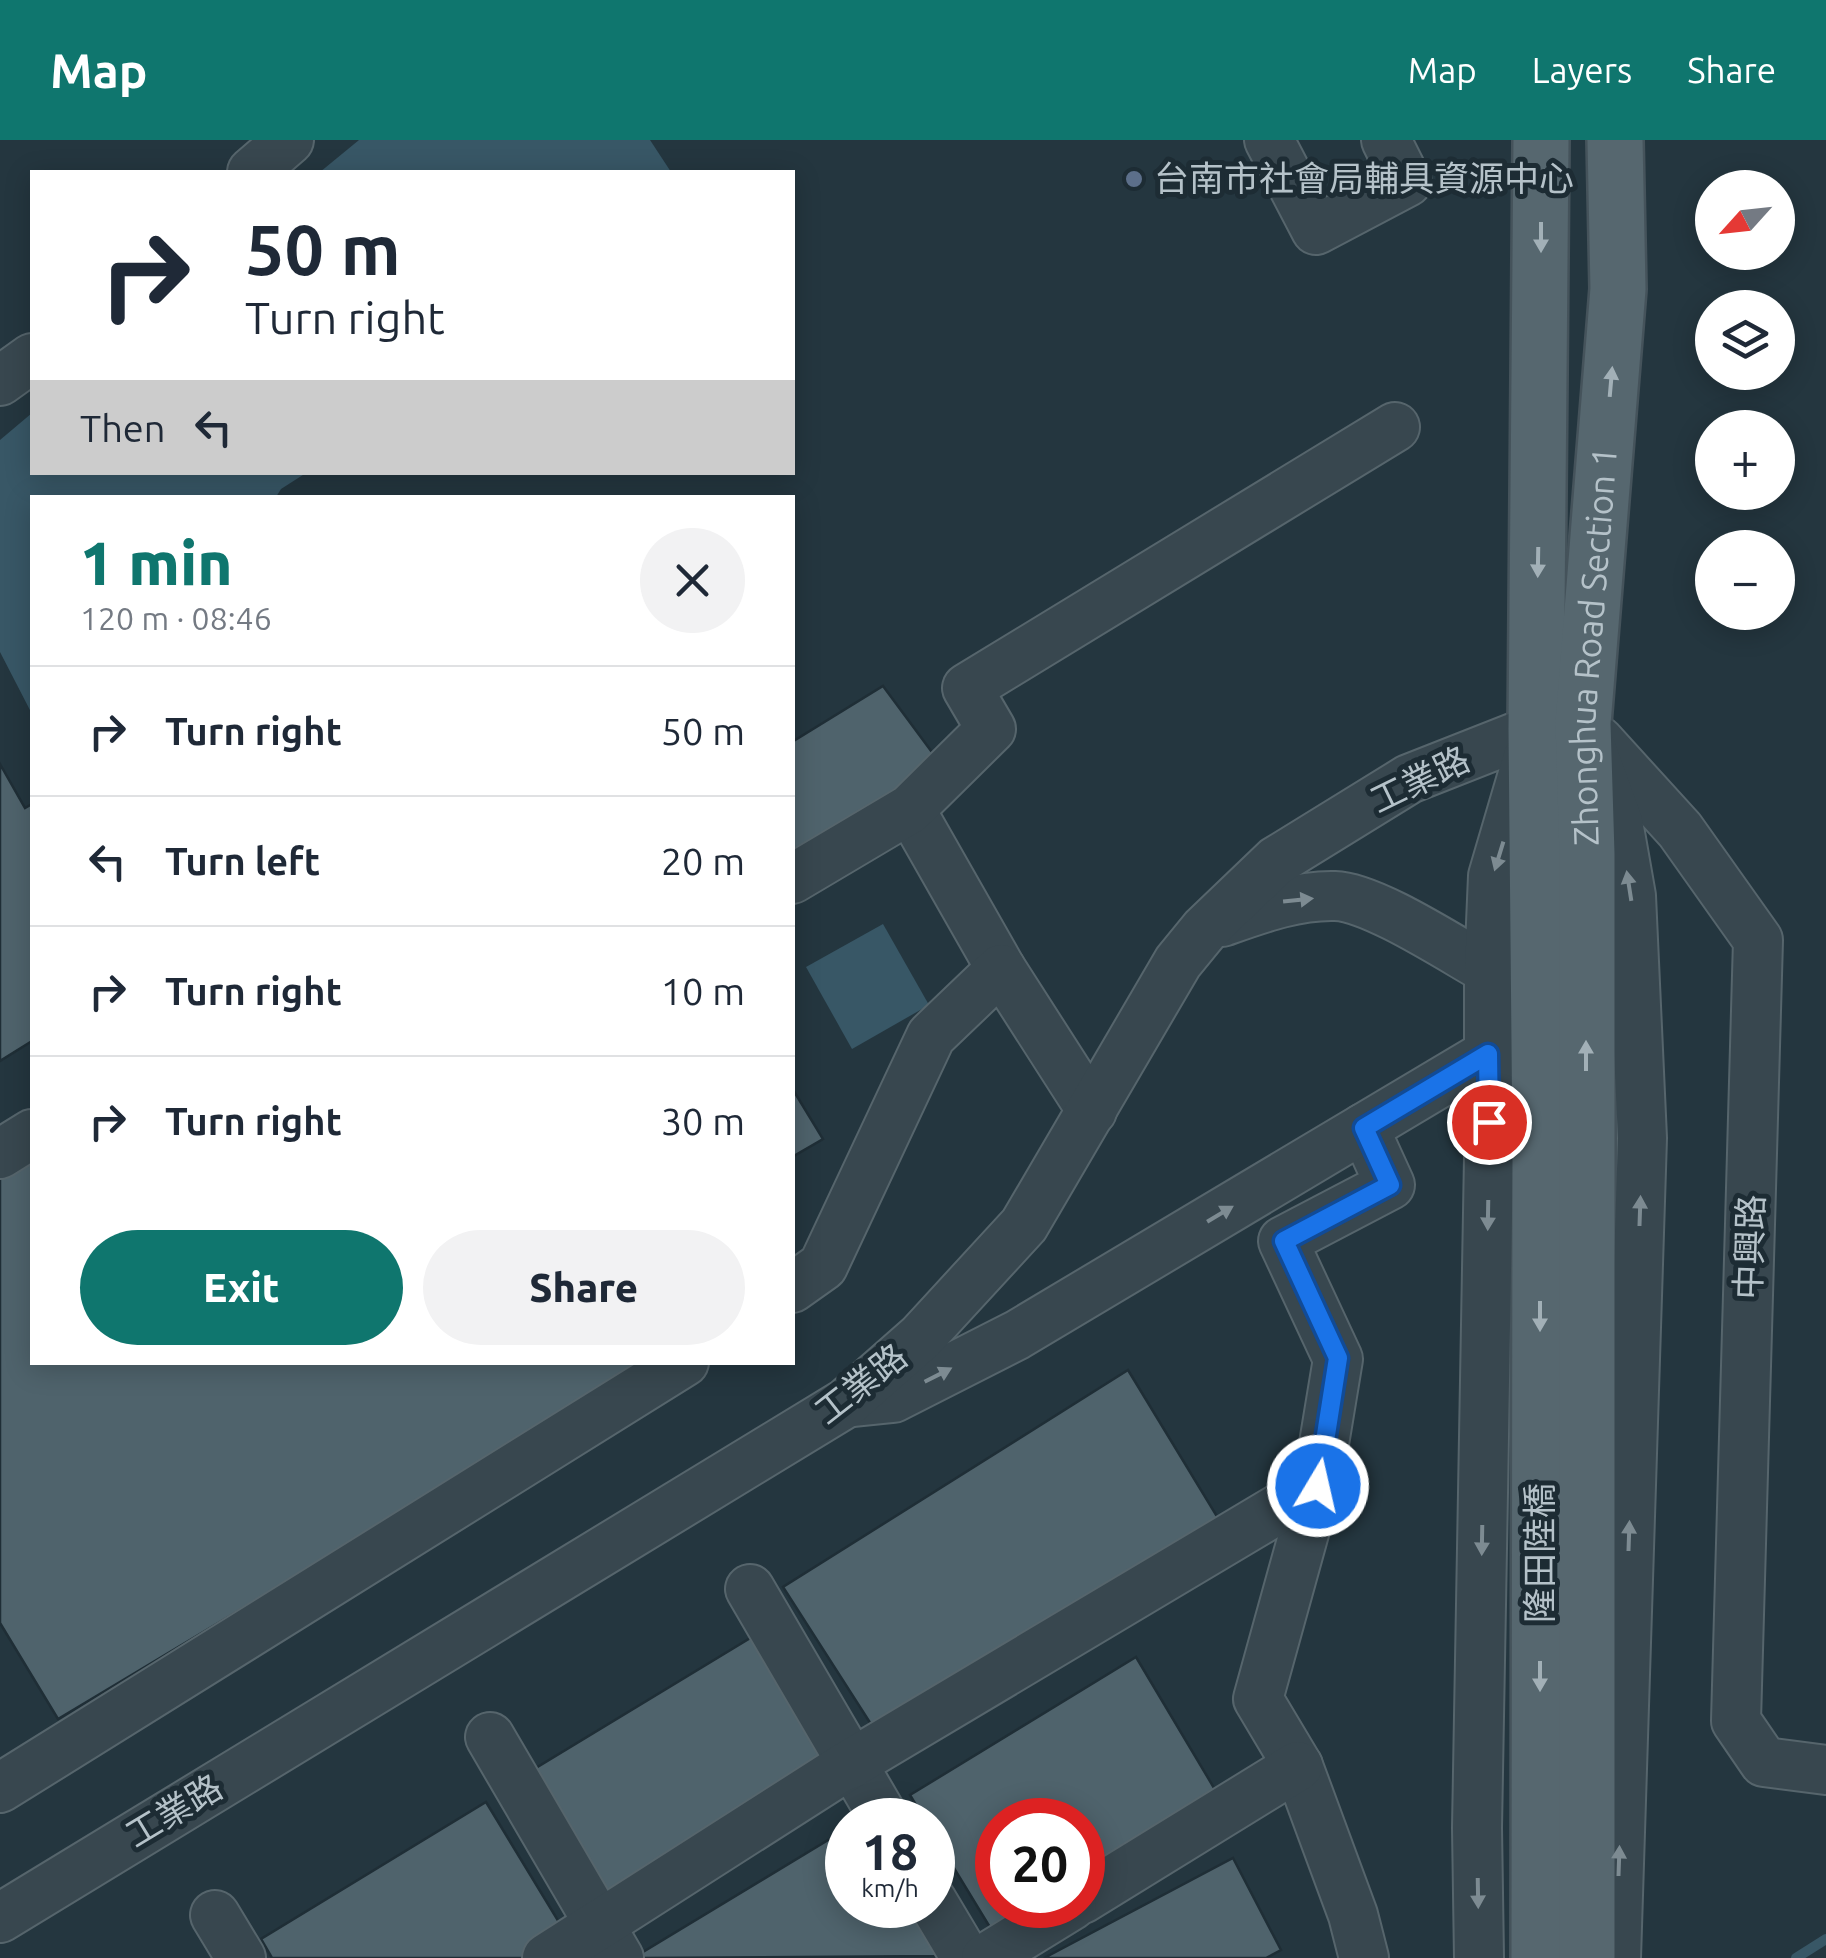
<!DOCTYPE html>
<html lang="en">
<head>
<meta charset="utf-8">
<style>
	body { margin:0; font-family:Ubuntu,"Noto Sans TC",sans-serif; background:#f2f2f3; color:#1f2937; height:100vh; display:flex; flex-direction:column; font-size:38px; white-space:nowrap }
	* { box-sizing:border-box; margin:0 }
	p { font-size:32px; color:#747a83 }
	.icon { flex:none; width:55px; height:55px; fill:none; stroke:currentColor; stroke-width:2; stroke-linecap:round; stroke-linejoin:round }
	.map { position:relative; flex:1; overflow:hidden }
	.details { position:absolute; left:30px; top:355px; width:765px; height:870px; display:flex; flex-direction:column; background:#fff; border-radius:0px; box-shadow:0 5px 25px #0003 }
	.details>* { flex:none }
	.guide { position:absolute; left:30px; top:30px; width:765px; height:305px; border-radius:0px; box-shadow:0 5px 25px #0003; background:#fff; color:#1f2937; overflow:hidden }
	.needle { width:65px; rotate:243deg }
	.fabs { position:absolute; left:1695px; top:30px; display:grid; gap:20px }
	.fabs a { display:grid; place-items:center; width:100px; height:100px; border-radius:50%; background:#fff; box-shadow:0 5px 25px #0003; font-size:50px }
	.speed { position:absolute; left:825px; top:1658px; display:flex; gap:20px; font-size:50px; font-weight:700; text-align:center }
	.speed>* { display:grid; place-content:center; width:130px; height:130px; border-radius:50%; background:#fff; box-shadow:0 5px 25px #0003; line-height:1 }
	.speed small { font-size:25px; font-weight:400 }
	.speed .limit { border:15px solid #d22; background:#fff; color:#111 }
	.pin { position:absolute; display:grid; place-items:center; width:85px; height:85px; color:#fff; margin:-42px; border:5px solid #fff; border-radius:50%; box-shadow:0 2px 10px #0007 }
	.me { position:absolute; width:110px; margin:-55px; rotate:9deg; stroke-linejoin:round; filter:drop-shadow(0 0 8px #0008) }
	.turn { display:flex; align-items:center; gap:35px; height:210px; padding:0 50px; font-size:45px }
	.turn .icon { width:130px; height:130px; stroke-width:2.5 }
	.turn b { display:block; font-size:70px; line-height:85px }
	.then { display:flex; align-items:center; height:95px; padding:0 50px; background:#0003; gap:20px; font-size:38px }
	.round { display:grid; place-items:center; flex:none; width:105px; height:105px; border-radius:52px; background:#f2f2f3 }
	.headline { display:flex; align-items:center; justify-content:space-between; height:170px; padding:0 50px }
	h1 { font-size:60px; font-weight:800; line-height:75px; color:#0f766e }
	.cta { display:flex; gap:20px; margin-top:auto; padding:20px 50px }
	.cta a { flex:1; height:115px; border-radius:60px; background:#0f766e; color:#fff; font-size:40px; font-weight:800; line-height:115px; text-align:center }
	.cta a+a { background:#f2f2f3; color:#1f2937 }
	ul { padding:0; list-style:none }
	li { display:flex; align-items:center; gap:30px; height:130px; padding:0 50px; border-top:2px solid #e0e1e3 }
	li div { flex:1 }
	li b { display:block; font-size:38px }
	li em { font-style:normal }
	header { display:flex; align-items:center; gap:60px; box-sizing:border-box; height:140px; padding:0 50px; background:#0f766e; color:#fff }
	header strong { font-size:48px }
	nav { display:flex; gap:55px; margin-inline-start:auto; font-size:35px }
	.map>svg:first-child { display:block }
	.water { fill:#385766 }
	.lines { fill:none; stroke-linecap:round; stroke-linejoin:round }
	.stream { stroke:#385766; stroke-width:10 }
	.building { fill:#4f636c; stroke:#1f2e36; stroke-width:2.5 }
	.minor-casing { stroke:#56656c; stroke-width:52 }
	.major-casing { stroke:#45535b; stroke-width:60 }
	.minor { stroke:#38474f; stroke-width:48 }
	.major { stroke:#56676f; stroke-width:55 }
	.oneway { fill:#a2b0b7 }
	.oneway2 { fill:#7d8b92 }
	.route-casing { stroke:#114b97; stroke-width:25 }
	.route { stroke:#1a73e8; stroke-width:18 }
	.service-dot { fill:#5c6f8a; stroke:#1d2c34; stroke-width:4 }
	.labels { text-anchor:middle; stroke-width:10; stroke-linejoin:round; paint-order:stroke }
	.poi-label { font-size:35px; fill:#b5c2c9; stroke:#1d2c34; text-anchor:start }
	.street-label { font-size:35px; fill:#b5c2c9; stroke:#1d2c34 }
</style>
</head>
<body>
<header>
<strong>Map</strong>
<nav><a>Map</a><a>Layers</a><a>Share</a></nav>
</header>
<div class="map">
<svg width="1826" height="1818" viewBox="0 0 1826 1818">
	<rect width="100%" height="100%" fill="#24363f"/>
	<g class="water">
		<polygon points="359,0 650,0 671,32 320,32"/>
		<polygon points="32,273 32,332 306,333 281,349 276,357 32,358 32,574 0,512 0,300"/>
		<polygon points="883,784 929,865 852,909 806,827"/>
	</g>
	<g class="lines">
		<polyline class="stream" points="1796,1818 1826,1799"/>
	</g>
	<g class="building">
		<polygon points="883,546 940,623 792,717 792,602"/>
		<polygon points="0,624 25,668 32,664 32,901 0,921"/>
		<polygon points="792,948 823,999 792,1017"/>
		<polygon points="32,1018 32,1222 654,1222 58,1579 0,1483 0,1038"/>
		<polygon points="1128,1230 1221,1383 876,1592 783,1447"/>
		<polygon points="752,1497 833,1632 608,1769 526,1634"/>
		<polygon points="1136,1517 1217,1653 1082,1734 1082,1680 998,1680 998,1765 1031,1765 991,1789 932,1692 932,1680 925,1680 910,1655"/>
		<polygon points="486,1662 568,1797 533,1818 272,1818 261,1799"/>
		<polygon points="848,1688 848,1765 909,1765 940,1816 633,1818"/>
		<polygon points="1233,1718 1281,1810 1266,1818 1044,1818"/>
	</g>
	<g class="lines">
		<g class="minor-casing">
			<g id="minor">
				<polyline points="1269,0 1316,90 1407,42 1386,0"/>
				<polyline points="252,32 289,0"/>
				<polyline points="0,241 32,218"/>
				<polyline points="1599,601 1680,690 1758,800 1736,1581 1764,1622 1826,1630"/>
				<polyline points="1592,610 1618,682 1631,756 1642,998 1616,1818"/>
				<polyline points="910,669 1001,829"/>
				<polyline points="792,739 910,669 991,589 967,548 1395,287"/>
				<path d="M 1222,782 C 1259,769 1296,755 1335,756 C 1373,757 1453,810 1489,830"/>
				<polyline points="1364,988 1390,1045 1283,1101 1338,1219 1317,1346 1258,1559 1298,1626 1353,1775 1364,1818"/>
				<polyline points="0,1014 32,994"/>
				<polyline points="792,1148 823,1126 931,896 1001,829 1092,971"/>
				<polyline points="854,1262 893,1258 1017,1195 1488,914"/>
				<polyline points="750,1449 885,1680"/>
				<polyline points="490,1597 619,1818"/>
				<polyline points="0,1648 684,1222"/>
				<polyline points="1082,1759 1298,1626"/>
				<polyline points="932,1761 966,1818"/>
				<polyline points="215,1775 241,1818"/>
				<polyline points="0,1778 846,1263 921,1197 1024,1085 1178,822 1205,789 1276,721 1409,639 1536,589 1572,585"/>
				<polyline points="547,1818 852,1623 1317,1346"/>
				<polyline points="986,1818 1072,1765"/>
				<polyline points="1479,1818 1477,1688 1489,1017 1489,830 1493,736 1528,617"/>
			</g>
		</g>
		<g class="major-casing">
			<g id="major">
				<polyline points="1539,1818 1540,1008 1536,589 1541,0"/>
				<path id="s1" d="M 1587,1818 L 1587,714 L 1583,583 L 1618,149 L 1615,0"/>
			</g>
		</g>
		<use href="#minor" class="minor"/>
		<use href="#major" class="major"/>
	</g>
	<defs><path id="oneway-solid" d="M-6-.8H1V-3.2L6.5 0L1 3.2V.8H-6Z" transform="scale(2.5)"/></defs>
	<g class="oneway">
		<use href="#oneway-solid" transform="translate(1541 97) rotate(90)"/>
		<use href="#oneway-solid" transform="translate(1611 242) rotate(-85)"/>
		<use href="#oneway-solid" transform="translate(1538 422) rotate(91)"/>
		<use href="#oneway-solid" transform="translate(1586 916) rotate(-90)"/>
		<use href="#oneway-solid" transform="translate(1540 1176) rotate(90)"/>
		<use href="#oneway-solid" transform="translate(1540 1536) rotate(90)"/>
	</g>
	<g class="oneway2">
		<use href="#oneway-solid" transform="translate(1499 716) rotate(107)"/>
		<use href="#oneway-solid" transform="translate(1629 746) rotate(-99)"/>
		<use href="#oneway-solid" transform="translate(1298 760) rotate(-6)"/>
		<use href="#oneway-solid" transform="translate(1640 1071) rotate(-88)"/>
		<use href="#oneway-solid" transform="translate(1220 1074) rotate(-31)"/>
		<use href="#oneway-solid" transform="translate(1488 1075) rotate(91)"/>
		<use href="#oneway-solid" transform="translate(938 1235) rotate(-27)"/>
		<use href="#oneway-solid" transform="translate(1629 1396) rotate(-88)"/>
		<use href="#oneway-solid" transform="translate(1482 1400) rotate(91)"/>
		<use href="#oneway-solid" transform="translate(1619 1721) rotate(-88)"/>
		<use href="#oneway-solid" transform="translate(1478 1753) rotate(89)"/>
	</g>
	<g class="lines">
		<g class="route-casing">
			<polyline id="route" points="1318,1346 1338,1218 1284,1101 1390,1045 1364,988 1488,914 1489,982"/>
		</g>
		<use href="#route" class="route"/>
	</g>
	<circle class="service-dot" cx="1134" cy="39" r="10"/>
	<g class="labels">
		<g class="poi-label">
			<text x="1154" y="51">台南市社會局輔具資源中心</text>
		</g>
		<g class="street-label">
			<text dy="12" stroke="none"><textPath href="#s1" startOffset="1312">Zhonghua Road Section 1</textPath></text>
			<text transform="translate(1420 640) rotate(-26)" y="12">工業路</text>
			<text transform="translate(1750 1107) rotate(-88)" y="12">中興路</text>
			<text transform="translate(861 1244) rotate(-38)" y="12">工業路</text>
			<text transform="translate(1540 1413) rotate(-90)" y="12">隆田陸橋</text>
			<text transform="translate(174 1671) rotate(-31)" y="12">工業路</text>
		</g>
	</g>
</svg>
<div class="fabs">
<a><svg class="needle" viewBox="-14 -14 28 28"><path d="M0-13l5 13h-10z" fill="#e53935"/><path d="M0 13l5-13h-10z" fill="#747a83"/></svg></a>
<a><svg class="icon" aria-label="layers" viewBox="0 0 24 24"><path d="M12 4l9 5-9 5-9-5zM3 14l9 5 9-5"/></svg></a>
<a>+</a>
<a>−</a>
</div>
<div class="speed"><div>18<small>km/h</small></div><div class="limit">20</div></div>
<div class="pin" style="left:1489px;top:982px;background:#d93025"><svg class="icon" aria-label="arrive" viewBox="0 0 24 24"><path d="M6 21V4h12l-3 4 3 4H6"/></svg></div>
<svg class="me" style="left:1318px;top:1346px" viewBox="-20 -20 40 40"><circle r="17" fill="#1a73e8" stroke="#fff" stroke-width="3"/><path d="M0-11L8 9 0 5-8 9z" fill="#fff"/></svg>
<div class="guide">
<div class="turn"><svg class="icon" aria-label="right" viewBox="0 0 24 24"><path d="M7 20v-9h11M14 6l5 5-5 5"/></svg><div><b>50 m</b>Turn right</div></div>
<div class="then">Then<svg class="icon" aria-label="left" viewBox="0 0 24 24"><path d="M17 20v-9H6M10 6l-5 5 5 5"/></svg></div>
</div>
<section class="details">
<div class="headline"><div><h1>1 min</h1><p>120 m · 08:46</p></div><a class="round"><svg class="icon" aria-label="close" viewBox="0 0 24 24"><path d="M6 6l12 12M18 6L6 18"/></svg></a></div>
<ul>
<li><svg class="icon" aria-label="right" viewBox="0 0 24 24"><path d="M7 20v-9h11M14 6l5 5-5 5"/></svg><div><b>Turn right</b></div><em>50 m</em></li>
<li><svg class="icon" aria-label="left" viewBox="0 0 24 24"><path d="M17 20v-9H6M10 6l-5 5 5 5"/></svg><div><b>Turn left</b></div><em>20 m</em></li>
<li><svg class="icon" aria-label="right" viewBox="0 0 24 24"><path d="M7 20v-9h11M14 6l5 5-5 5"/></svg><div><b>Turn right</b></div><em>10 m</em></li>
<li><svg class="icon" aria-label="right" viewBox="0 0 24 24"><path d="M7 20v-9h11M14 6l5 5-5 5"/></svg><div><b>Turn right</b></div><em>30 m</em></li>
</ul>
<div class="cta"><a>Exit</a><a>Share</a></div>
</section>
</div>
</body>
</html>
